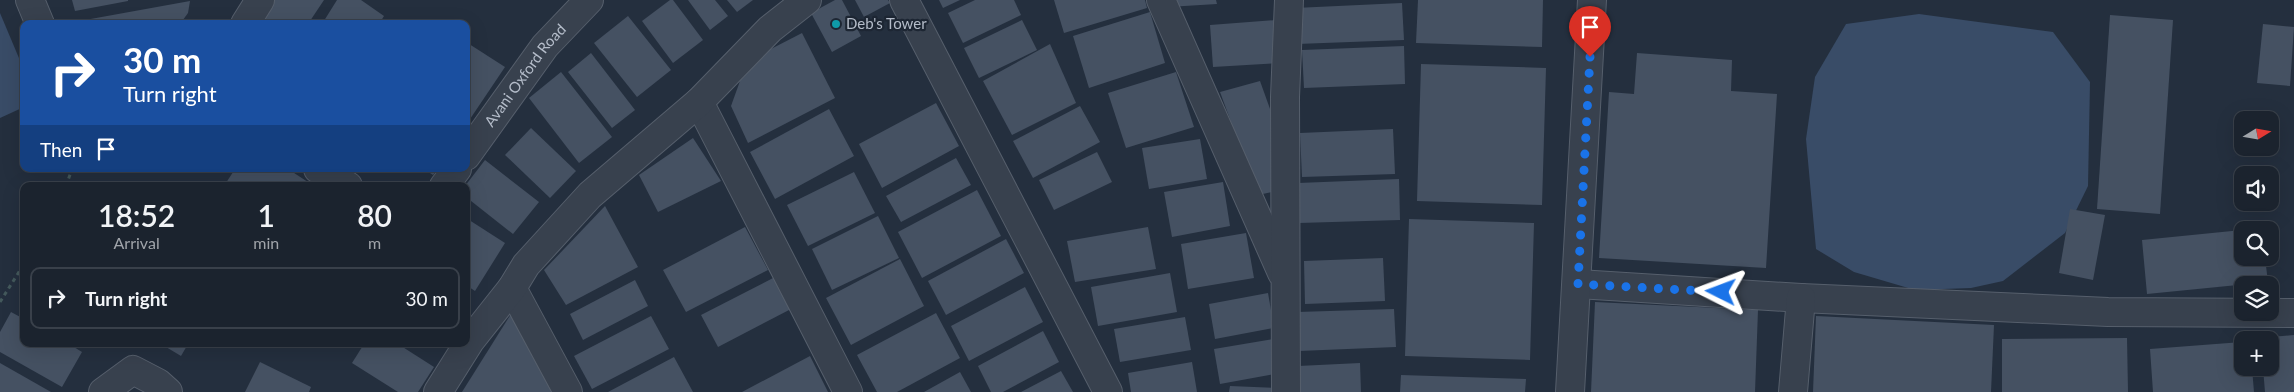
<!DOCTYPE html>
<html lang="en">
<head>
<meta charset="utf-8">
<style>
	body { margin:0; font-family:Lato,sans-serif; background:#282f3a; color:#f1f3f6; height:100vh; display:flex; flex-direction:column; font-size:19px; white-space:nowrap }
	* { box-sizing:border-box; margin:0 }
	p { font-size:16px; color:#a0a4aa }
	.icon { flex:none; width:28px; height:28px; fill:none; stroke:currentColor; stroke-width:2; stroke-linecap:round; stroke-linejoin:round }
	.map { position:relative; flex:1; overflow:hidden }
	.details { position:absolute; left:20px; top:182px; width:450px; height:165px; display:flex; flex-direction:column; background:#1b232e; border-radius:10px; box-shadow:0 5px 20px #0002,0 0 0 1px #39404a }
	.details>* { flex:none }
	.hud { position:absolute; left:20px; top:20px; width:450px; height:152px; border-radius:10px; box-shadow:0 5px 20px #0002,0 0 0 1px #39404a; background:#1a4fa0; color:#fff; overflow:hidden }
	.needle { width:32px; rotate:79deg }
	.tools { position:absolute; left:2234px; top:111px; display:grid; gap:10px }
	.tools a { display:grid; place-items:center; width:45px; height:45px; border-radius:10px; background:#1b232e; box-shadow:0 5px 20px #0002,0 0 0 1px #39404a; font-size:25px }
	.pin { position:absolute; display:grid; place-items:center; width:42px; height:42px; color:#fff; margin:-51px -21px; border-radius:50% 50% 50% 0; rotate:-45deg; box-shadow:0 0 5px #0007 }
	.pin .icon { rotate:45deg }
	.me { position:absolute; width:55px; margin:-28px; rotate:273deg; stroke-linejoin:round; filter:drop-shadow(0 0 4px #0008) }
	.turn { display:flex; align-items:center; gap:18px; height:105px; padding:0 20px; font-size:22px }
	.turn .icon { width:65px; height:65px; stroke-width:2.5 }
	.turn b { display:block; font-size:35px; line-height:42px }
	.then { display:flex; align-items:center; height:48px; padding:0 20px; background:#0003; gap:10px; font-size:19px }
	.eta { display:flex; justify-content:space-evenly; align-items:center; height:85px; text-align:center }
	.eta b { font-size:30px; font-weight:600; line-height:35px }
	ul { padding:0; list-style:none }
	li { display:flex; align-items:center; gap:15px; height:62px; margin:0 10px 8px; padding:0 10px; border:2px solid #39404a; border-radius:10px }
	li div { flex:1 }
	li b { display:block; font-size:19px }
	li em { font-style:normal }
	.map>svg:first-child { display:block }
	.water { fill:#394c67 }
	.building { fill:#455162 }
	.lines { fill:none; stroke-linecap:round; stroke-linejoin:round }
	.minor-casing { stroke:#565f6c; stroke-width:30 }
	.path { stroke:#44595c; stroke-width:3; stroke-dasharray:4 4; stroke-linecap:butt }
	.minor { stroke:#38414e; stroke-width:28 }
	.route { stroke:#1a73e8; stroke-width:9; stroke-dasharray:0 16.2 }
	.culture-dot { fill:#0f9aa8; stroke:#1d2633; stroke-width:2 }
	.labels { text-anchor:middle; stroke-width:4.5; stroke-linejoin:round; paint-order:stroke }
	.poi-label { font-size:15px; fill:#b4bcc9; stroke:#1d2633; text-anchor:start }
	.street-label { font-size:15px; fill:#b4bcc9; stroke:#1d2633 }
</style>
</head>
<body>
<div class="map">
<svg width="2294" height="392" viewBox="0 0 2294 392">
	<rect width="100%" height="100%" fill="#242f3e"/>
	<g class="water">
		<polygon points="0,13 24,70 24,107 0,118"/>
		<polygon points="1919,14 2053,32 2090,82 2088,186 2065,233 2003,281 1971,288 1915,290 1854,272 1816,249 1806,139 1815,77 1846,24"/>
	</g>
	<g class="building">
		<polygon points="72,0 128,0 128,1 75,11"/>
		<polygon points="270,0 324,0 308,24 255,24"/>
		<polygon points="337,0 361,0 384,16 379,24 322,24"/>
		<polygon points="670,0 673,0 703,40 673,63 642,21"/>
		<polygon points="688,0 715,0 728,16 710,30"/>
		<polygon points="727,0 753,0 737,12"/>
		<polygon points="835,0 842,0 861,36 832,52 811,13"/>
		<polygon points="855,0 888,0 890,3 864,17"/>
		<polygon points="939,0 960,0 943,8"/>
		<polygon points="975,0 1014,0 1021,15 963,43 948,13"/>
		<polygon points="1054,0 1145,0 1147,8 1064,33"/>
		<polygon points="1167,0 1216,0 1217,4 1168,7"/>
		<polygon points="1418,0 1543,0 1542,47 1416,43"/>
		<polygon points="190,1 188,13 180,24 86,24 85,20"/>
		<polygon points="1402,3 1404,40 1297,44 1295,8"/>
		<polygon points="1150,12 1165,63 1089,88 1073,36"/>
		<polygon points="2110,15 2173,20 2160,214 2097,209"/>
		<polygon points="628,16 671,70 637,97 594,43"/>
		<polygon points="1022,20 1037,50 979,78 964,48"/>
		<polygon points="1277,20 1279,63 1213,67 1210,25"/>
		<polygon points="2263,24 2294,27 2290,86 2257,83"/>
		<polygon points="802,33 835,98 748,143 731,106 740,81 769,50"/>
		<polygon points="466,42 505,67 466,125"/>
		<polygon points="1050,44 1076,103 1012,135 983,81"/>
		<polygon points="1404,46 1405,84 1304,88 1302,50"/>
		<polygon points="591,53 635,110 612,128 568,72"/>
		<polygon points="1637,53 1732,60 1731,91 1777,94 1766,268 1599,258 1609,92 1634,94"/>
		<polygon points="1421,64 1546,68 1542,205 1417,201"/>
		<polygon points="561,72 612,137 579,163 529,98"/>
		<polygon points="1176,72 1194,127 1126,148 1108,93"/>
		<polygon points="1260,81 1275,123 1277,191 1258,195 1220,92"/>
		<polygon points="936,103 959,146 882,188 859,144"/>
		<polygon points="1080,106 1100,142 1033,178 1013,141"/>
		<polygon points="829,109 854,156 775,199 750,152"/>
		<polygon points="531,128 576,171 550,198 505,155"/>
		<polygon points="1393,129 1395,174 1302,177 1300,133"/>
		<polygon points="693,138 721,181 658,212 639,175"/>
		<polygon points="1200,139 1207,179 1149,189 1142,148"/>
		<polygon points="1097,152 1112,182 1054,210 1039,180"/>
		<polygon points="956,158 971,185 901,222 886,196"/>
		<polygon points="485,160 539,202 513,234 466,197 465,186"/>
		<polygon points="235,169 288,169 314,186 224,186"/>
		<polygon points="424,169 438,169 433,175"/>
		<polygon points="854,172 875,213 808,246 787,205"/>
		<polygon points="1399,179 1400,220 1299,223 1298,183"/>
		<polygon points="1223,182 1230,226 1172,237 1164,192"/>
		<polygon points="977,190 1001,236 922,278 898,232"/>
		<polygon points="605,206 638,267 566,305 544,270"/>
		<polygon points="2070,209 2105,215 2093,280 2059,273"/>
		<polygon points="878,216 899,258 832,290 812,249"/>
		<polygon points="466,218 505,243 475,291 466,285"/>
		<polygon points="1409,219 1534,223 1530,360 1405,356"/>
		<polygon points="745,227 768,270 686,312 663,270"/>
		<polygon points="1148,227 1156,269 1075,282 1067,241"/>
		<polygon points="2242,230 2242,258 2265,258 2268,282 2147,294 2142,240"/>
		<polygon points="1246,233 1254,278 1188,289 1181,244"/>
		<polygon points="1006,239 1024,273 946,315 928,281"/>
		<polygon points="1383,258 1385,301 1305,304 1304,261"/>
		<polygon points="900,259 924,306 851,345 826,298"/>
		<polygon points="1170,273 1177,312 1098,326 1091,287"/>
		<polygon points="775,277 791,309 718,347 701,315"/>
		<polygon points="635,280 648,306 583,340 570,314"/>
		<polygon points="1025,287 1043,322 969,361 951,326"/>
		<polygon points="1268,293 1274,328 1215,339 1209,304"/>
		<polygon points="1595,302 1758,310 1755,392 1591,392"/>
		<polygon points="1394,309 1396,347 1299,351 1297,312"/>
		<polygon points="11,312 24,319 24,344 69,344 82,352 62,387 0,352 0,332"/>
		<polygon points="936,313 960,358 897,392 877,392 857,355"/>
		<polygon points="511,314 553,392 462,392"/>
		<polygon points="651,316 669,349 592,389 574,356"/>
		<polygon points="1816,316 1994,325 1991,392 1813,392"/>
		<polygon points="1185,317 1191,350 1120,362 1114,329"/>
		<polygon points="1043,331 1059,362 1003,392 991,392 978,366"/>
		<polygon points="2294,335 2294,392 2265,392 2263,368 2270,368 2270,340 2261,340 2260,338"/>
		<polygon points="2127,338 2128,392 2002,392 2002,339"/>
		<polygon points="1274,339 1280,373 1220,384 1214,349"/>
		<polygon points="2242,342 2242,368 2252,368 2254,392 2153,392 2150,349"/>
		<polygon points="161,344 188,344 181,356"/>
		<polygon points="364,344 398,344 434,367 418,392 398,392 352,363"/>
		<polygon points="810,356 828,392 742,392"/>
		<polygon points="674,357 693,392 608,392"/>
		<polygon points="260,362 311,387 309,392 245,392"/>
		<polygon points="1192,362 1197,392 1131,392 1128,373"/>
		<polygon points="0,363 51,392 0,392"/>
		<polygon points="1360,363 1361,392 1299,392 1298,366"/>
		<polygon points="1061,371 1073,392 1021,392"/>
		<polygon points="960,372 971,392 924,392"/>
		<polygon points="1401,375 1526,379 1525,392 1400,392"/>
		<polygon points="1230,386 1277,388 1277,392 1229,392"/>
	</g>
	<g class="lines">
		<g class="minor-casing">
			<g id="minor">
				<polyline points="30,0 40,24"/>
				<polyline points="904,0 1108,392"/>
				<polyline points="1161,0 1282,273"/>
				<polyline points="245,24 260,0"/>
				<polyline points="699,102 848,392"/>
				<path id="s1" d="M 466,156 L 545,46 L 589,0"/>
				<polyline points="318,169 348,186"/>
				<polyline points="444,186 457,169"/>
				<polyline points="1578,284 1801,298 2108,312 2294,313"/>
				<polyline points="512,288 568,392"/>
				<polyline points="103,392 133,370 158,383 168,392"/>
				<polyline points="438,392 470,341 512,288 526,265 590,195 699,102 770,29 807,0"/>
				<polyline points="1286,392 1285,97 1289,0"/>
				<polyline points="1570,392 1592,0"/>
				<polyline points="1793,392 1801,298"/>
			</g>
		</g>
		<g class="path">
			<polyline points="66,186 72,169"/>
			<polyline points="0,302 24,264"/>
		</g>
		<use href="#minor" class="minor"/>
	</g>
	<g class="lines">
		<polyline class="route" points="1590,57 1578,284 1721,292"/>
	</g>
	<circle class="culture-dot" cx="836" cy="24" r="5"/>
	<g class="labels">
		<g class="poi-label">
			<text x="846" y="29">Deb's Tower</text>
		</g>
		<g class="street-label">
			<text dy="5" stroke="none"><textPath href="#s1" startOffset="100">Avani Oxford Road</textPath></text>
		</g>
	</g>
</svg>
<div class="tools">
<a><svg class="needle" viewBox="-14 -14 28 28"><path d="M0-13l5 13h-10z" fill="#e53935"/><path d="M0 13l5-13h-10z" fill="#a0a4aa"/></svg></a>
<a><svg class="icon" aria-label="sound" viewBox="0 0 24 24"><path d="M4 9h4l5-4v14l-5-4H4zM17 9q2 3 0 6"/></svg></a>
<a><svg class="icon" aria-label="search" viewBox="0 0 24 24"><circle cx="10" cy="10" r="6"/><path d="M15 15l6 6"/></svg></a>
<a><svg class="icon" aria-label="layers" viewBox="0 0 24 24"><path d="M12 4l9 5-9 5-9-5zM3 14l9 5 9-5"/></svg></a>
<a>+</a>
</div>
<div class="pin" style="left:1590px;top:57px;background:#d93025"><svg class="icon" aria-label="arrive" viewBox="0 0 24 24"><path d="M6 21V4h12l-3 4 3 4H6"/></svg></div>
<svg class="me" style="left:1721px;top:292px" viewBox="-20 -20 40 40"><path d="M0-17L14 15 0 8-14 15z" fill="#1a73e8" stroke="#fff" stroke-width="4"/></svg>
<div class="hud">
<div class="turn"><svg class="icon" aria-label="right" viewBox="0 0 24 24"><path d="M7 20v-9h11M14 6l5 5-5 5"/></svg><div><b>30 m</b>Turn right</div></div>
<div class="then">Then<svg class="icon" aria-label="arrive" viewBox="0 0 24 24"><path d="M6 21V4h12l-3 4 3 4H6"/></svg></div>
</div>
<section class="details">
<div class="eta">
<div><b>18:52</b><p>Arrival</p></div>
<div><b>1</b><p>min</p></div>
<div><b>80</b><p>m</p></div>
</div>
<ul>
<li><svg class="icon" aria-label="right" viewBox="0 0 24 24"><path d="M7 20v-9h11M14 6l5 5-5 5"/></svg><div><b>Turn right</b></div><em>30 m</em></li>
</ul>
</section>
</div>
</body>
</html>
